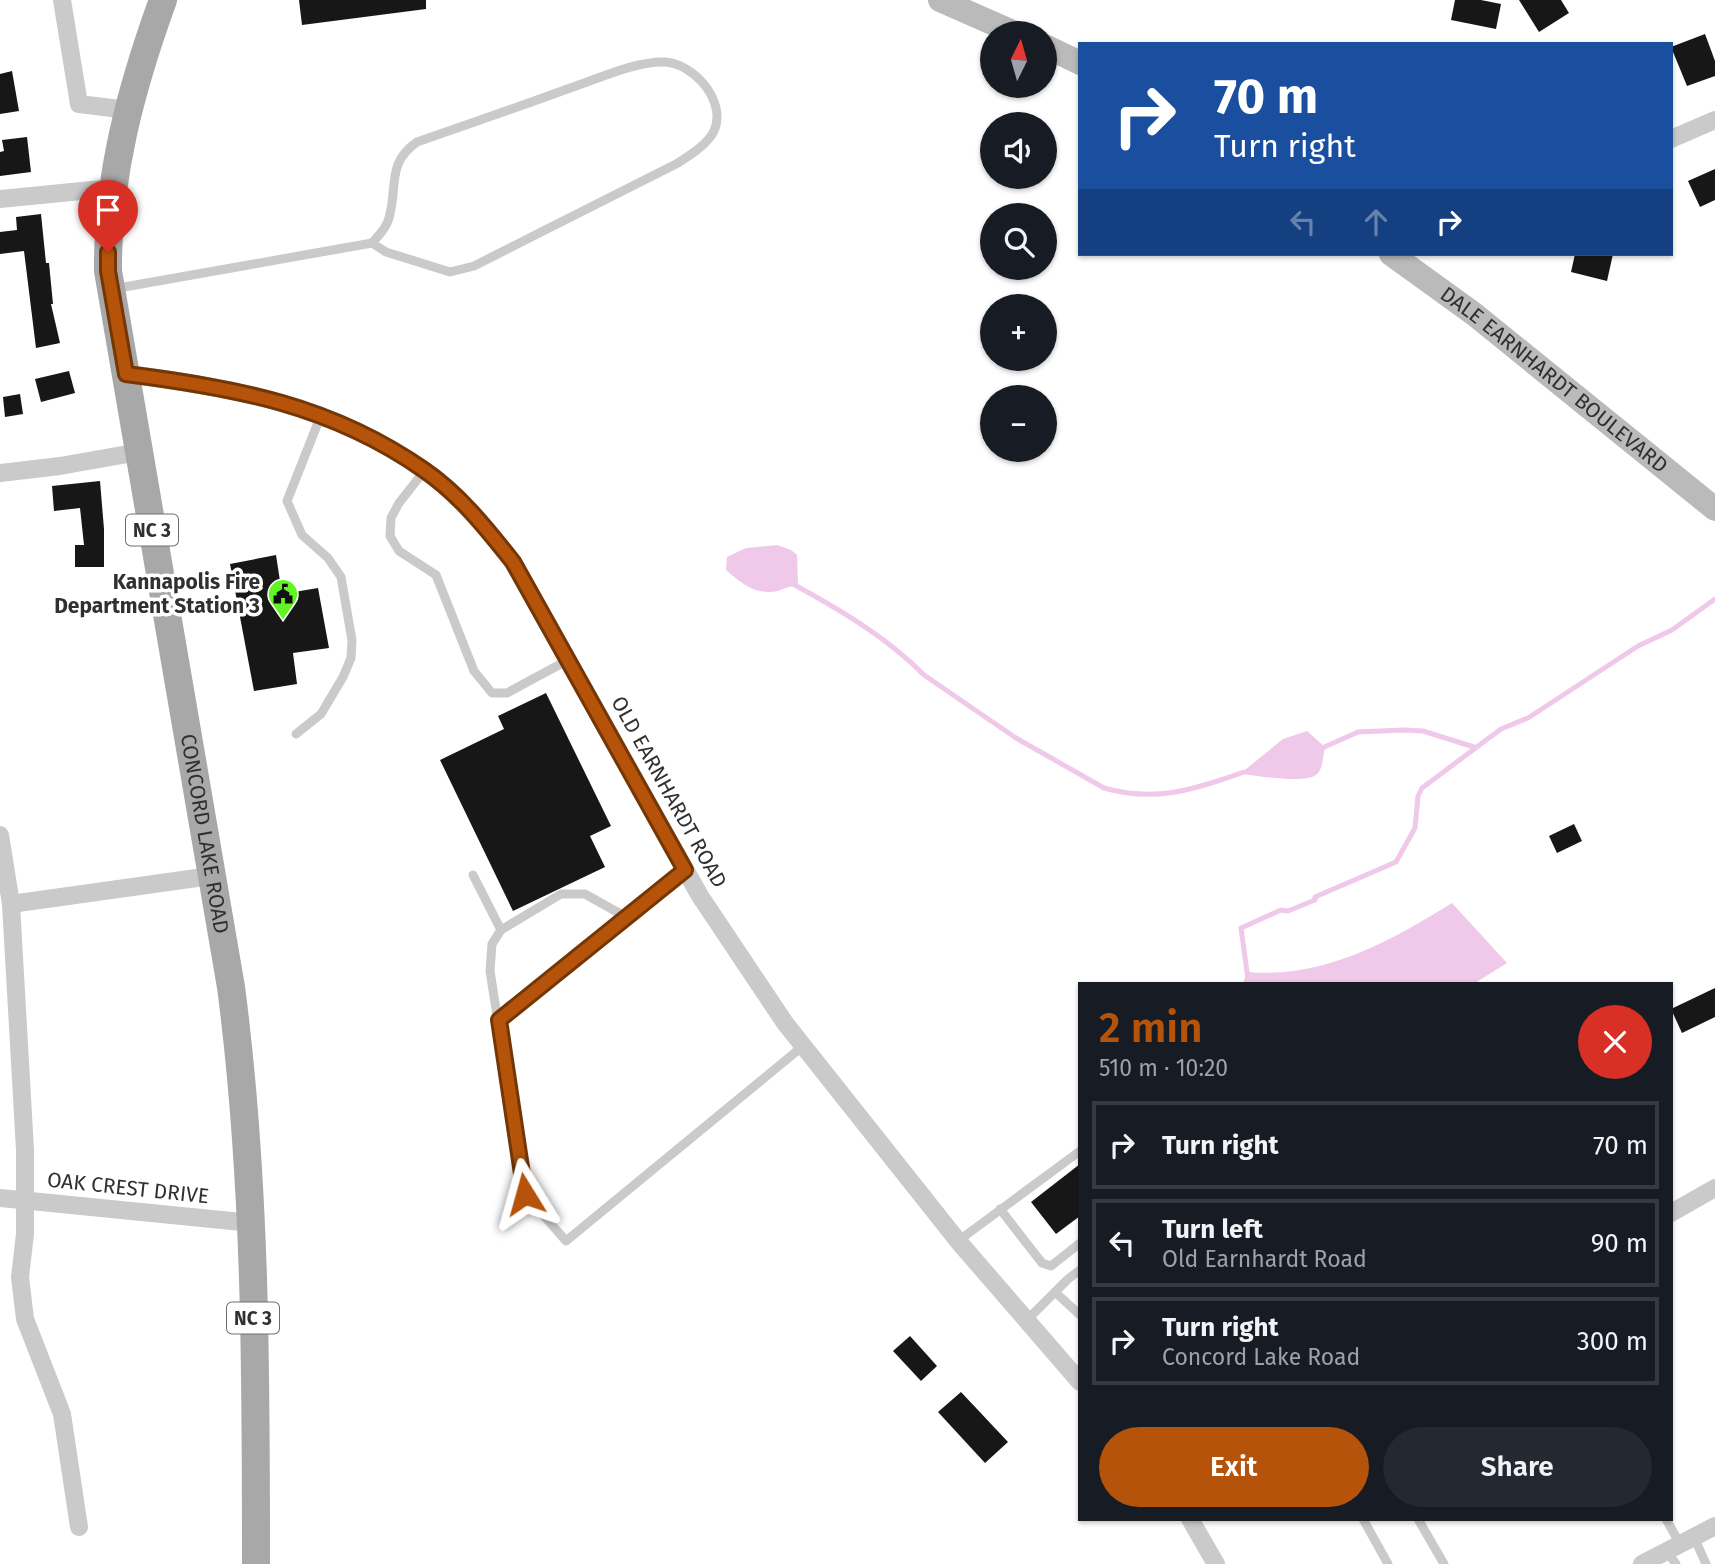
<!DOCTYPE html>
<html lang="en">
<head>
<meta charset="utf-8">
<style>
	body { margin:0; font-family:"Fira Sans",sans-serif; background:#242831; color:#f1f3f6; height:100vh; display:flex; flex-direction:column; font-size:26px; white-space:nowrap }
	* { box-sizing:border-box; margin:0 }
	p { font-size:23px; color:#9ea1a6 }
	.icon { flex:none; width:38px; height:38px; fill:none; stroke:currentColor; stroke-width:2; stroke-linecap:round; stroke-linejoin:round }
	.map { position:relative; flex:1; overflow:hidden }
	.drawer { position:absolute; left:1078px; top:982px; width:595px; height:539px; display:flex; flex-direction:column; background:#171b24; border-radius:0px; box-shadow:0 2px 5px #0004 }
	.drawer>* { flex:none }
	.banner { position:absolute; left:1078px; top:42px; width:595px; height:214px; border-radius:0px; box-shadow:0 2px 5px #0004; background:#1a4fa0; color:#fff; overflow:hidden }
	.needle { width:46px; rotate:5deg }
	.controls { position:absolute; left:980px; top:21px; display:grid; gap:14px }
	.controls a { display:grid; place-items:center; width:77px; height:77px; border-radius:50%; background:#171b24; box-shadow:0 2px 5px #0004; font-size:35px }
	.pin { position:absolute; display:grid; place-items:center; width:60px; height:60px; color:#fff; margin:-72px -30px; border-radius:50% 50% 50% 0; rotate:-45deg; box-shadow:0 0 7px #0007 }
	.pin .icon { rotate:45deg }
	.me { position:absolute; width:77px; margin:-38px; rotate:352deg; stroke-linejoin:round; filter:drop-shadow(0 0 5px #0008) }
	.turn { display:flex; align-items:center; gap:24px; height:147px; padding:0 21px; font-size:32px }
	.turn .icon { width:91px; height:91px; stroke-width:2.5 }
	.turn b { display:block; font-size:49px; line-height:60px }
	.lanes { display:flex; align-items:center; height:66px; padding:0 21px; background:#0003; justify-content:center; gap:35px; direction:ltr }
	.lanes .off { opacity:.35 }
	.round { display:grid; place-items:center; flex:none; width:74px; height:74px; border-radius:37px; background:#242831 }
	.overview { display:flex; align-items:center; justify-content:space-between; height:119px; padding:0 21px }
	h1 { font-size:42px; font-weight:600; line-height:52px; color:#b45309 }
	.cta { display:flex; gap:14px; margin-top:auto; padding:14px 21px }
	.cta a { flex:1; height:80px; border-radius:42px; background:#b45309; color:#fff; font-size:28px; font-weight:600; line-height:80px; text-align:center }
	.cta a+a { background:#242831; color:#f1f3f6 }
	ul { padding:0; list-style:none }
	li { display:flex; align-items:center; gap:21px; height:88px; margin:0 14px 10px; padding:0 7px; border:4px solid #363941; border-radius:0px }
	li div { flex:1 }
	li b { display:block; font-size:26px }
	li em { font-style:normal }
	.map>svg:first-child { display:block }
	.water { fill:#f0c8e9 }
	.lines { fill:none; stroke-linecap:round; stroke-linejoin:round }
	.stream { stroke:#f0c8e9; stroke-width:5 }
	.building { fill:#171717 }
	.service { stroke:#cacaca; stroke-width:9 }
	.minor { stroke:#cacaca; stroke-width:18 }
	.secondary { stroke:#bababa; stroke-width:24 }
	.primary { stroke:#a8a8a8; stroke-width:28 }
	.route-casing { stroke:#753606; stroke-width:18 }
	.route { stroke:#b45309; stroke-width:12 }
	.labels { text-anchor:middle; stroke-width:7; stroke-linejoin:round; paint-order:stroke }
	.shield { fill:#fff; stroke:#6e6e6e; stroke-width:2 }
	.shield-label { font-size:19px; font-weight:bold; fill:#303030 }
	.street-label { font-size:21px; fill:#303030; stroke:#fff }
	.poi-label { font-size:21px; font-weight:bold; fill:#303030; stroke:#fff; text-anchor:end }
</style>
</head>
<body>
<div class="map">
<svg width="1715" height="1564" viewBox="0 0 1715 1564">
	<rect width="100%" height="100%" fill="#fff"/>
	<g class="water">
		<path d="M 777,545 L 791,550 L 797,555 L 798,586 C 787,585 780,592 770,592 C 752,593 739,581 726,570 L 727,557 L 746,548 Z"/>
		<path d="M 1307,731 L 1325,747 C 1323,755 1323,769 1317,774 C 1306,785 1255,775 1240,774 L 1283,739 Z"/>
		<path d="M 1452,903 L 1507,963 L 1475,983 L 1243,983 L 1247,972 C 1323,979 1389,942 1452,903 Z"/>
	</g>
	<g class="lines">
		<g class="stream">
			<path d="M 791,583 C 837,608 887,637 924,675 L 1016,738 L 1104,788 C 1157,803 1194,789 1244,772"/>
			<polyline points="1320,749 1358,732 1404,730 1423,731 1474,747"/>
			<polyline points="1253,984 1248,979 1247,972 1241,928 1281,910 1288,911 1315,900 1315,897 1396,862 1415,828 1418,796 1422,788 1501,729 1528,718 1638,646 1672,630 1715,599"/>
		</g>
	</g>
	<g class="building">
		<polygon points="299,0 426,0 426,9 302,25"/>
		<polygon points="1455,0 1481,0 1501,4 1496,29 1451,20"/>
		<polygon points="1519,0 1561,0 1569,13 1539,32"/>
		<polygon points="1705,34 1715,61 1715,76 1687,86 1671,47"/>
		<polygon points="12,71 19,111 0,114 0,74"/>
		<polygon points="27,137 31,172 0,176 0,152 4,151 2,140"/>
		<polygon points="1715,169 1715,200 1700,207 1688,181"/>
		<polygon points="41,214 46,263 49,263 53,304 51,304 60,343 36,348 24,251 0,254 0,232 17,230 16,217"/>
		<polygon points="1575,254 1613,254 1607,281 1571,272"/>
		<polygon points="69,371 75,393 41,402 35,379"/>
		<polygon points="20,394 23,414 5,417 3,397"/>
		<polygon points="100,481 104,529 104,567 75,567 75,545 84,545 80,508 54,511 52,486"/>
		<polygon points="276,555 282,594 318,588 329,648 293,653 297,684 254,691 230,564"/>
		<polygon points="546,693 611,826 590,836 605,867 513,911 440,760 504,729 498,716"/>
		<polygon points="1574,824 1582,841 1557,853 1549,836"/>
		<polygon points="1715,988 1715,1017 1682,1033 1671,1009"/>
		<polygon points="1080,1164 1080,1216 1056,1234 1031,1202"/>
		<polygon points="910,1336 937,1366 921,1381 893,1351"/>
		<polygon points="961,1392 1008,1442 985,1463 938,1412"/>
	</g>
	<g class="lines">
		<g class="service">
			<path d="M 113,289 L 372,243 L 386,252 L 450,272 L 474,266 L 678,163 C 690,155 707,145 714,131 C 727,102 695,64 665,62 C 636,61 600,78 573,87 C 521,106 469,124 417,142 C 388,162 397,184 390,214 C 388,226 380,234 372,243"/>
			<polyline points="425,470 399,503 391,518 390,536 399,551 436,575 474,671 492,693 507,693 568,660"/>
			<polyline points="296,734 321,714 343,677 351,658 352,640 341,577 328,558 302,535 287,501 321,415"/>
			<polyline points="473,875 501,930"/>
			<polyline points="626,917 585,894 561,894 501,930 492,944 490,971 525,1194 566,1241 803,1046"/>
			<polyline points="499,1020 685,870"/>
			<polyline points="1000,1209 1042,1263 1051,1266 1080,1243"/>
			<polyline points="958,1241 1080,1151"/>
			<polyline points="1055,1292 1080,1315"/>
			<polyline points="1026,1321 1068,1279 1080,1270"/>
			<polyline points="1363,1519 1388,1564"/>
			<polyline points="1418,1519 1444,1564"/>
			<polyline points="1666,1519 1680,1544"/>
			<polyline points="1694,1537 1706,1564"/>
			<polyline points="1667,1552 1676,1564"/>
		</g>
		<g class="minor">
			<polyline points="62,0 79,104 128,110"/>
			<polyline points="1671,139 1715,120"/>
			<polyline points="0,199 112,188"/>
			<path d="M 126,374 C 236,388 331,405 424,470 C 459,494 487,529 513,562 L 700,896 L 785,1023 L 958,1241 L 1080,1382"/>
			<polyline points="0,473 60,466 139,452"/>
			<polyline points="0,835 11,904 25,1150 25,1234 20,1277 25,1319 62,1414 79,1527"/>
			<polyline points="11,904 211,876"/>
			<polyline points="0,1198 252,1223"/>
			<polyline points="1671,1213 1715,1188"/>
			<polyline points="1190,1519 1216,1564"/>
			<polyline points="1642,1564 1715,1526"/>
		</g>
		<g class="secondary">
			<polyline points="940,0 1015,33"/>
			<polyline points="1045,46 1080,63"/>
			<path id="s1" d="M 1391,254 L 1474,314 L 1715,509"/>
		</g>
		<path class="primary" id="s2" d="M 163,0 C 131,88 107,177 108,271 L 231,987 C 256,1178 256,1371 256,1564"/>
	</g>
	<g class="lines">
		<g class="route-casing">
			<path id="route" d="M 108,252 L 108,271 L 126,374 C 236,388 331,405 424,470 C 459,494 487,529 513,562 L 685,870 L 499,1020 L 525,1194"/>
		</g>
		<use href="#route" class="route"/>
	</g>
	<defs>
		<g id="civic-pin" transform="scale(1.575)"><path d="M0 17L-7.5 6A9.5 9.5 0 1 1 7.5 6Z" fill="#62f524" stroke="#fff"/><path d="M-.6-6.5H3V-4.5H.6V-3L4-1V1h2V6H-6V1h2V-1L-.6-3ZM-1.2 2.5V6h2.4V2.5Z" fill="#111"/></g>
	</defs>
	<g fill-rule="evenodd">
		<use href="#civic-pin" x="283" y="594"/>
	</g>
	<g class="labels">
		<g class="shield">
			<rect x="126" y="514.5" width="52" height="31" rx="5"/>
			<rect x="227" y="1302.5" width="52" height="31" rx="5"/>
		</g>
		<g class="shield-label">
			<text x="152" y="537">NC 3</text>
			<text x="253" y="1325">NC 3</text>
		</g>
		<g class="street-label">
			<text dy="7" stroke="none"><textPath href="#s1" startOffset="206">DALE EARNHARDT BOULEVARD</textPath></text>
			<text transform="translate(669 792) rotate(61)" y="7">OLD EARNHARDT ROAD</text>
			<text dy="7" stroke="none"><textPath href="#s2" startOffset="849">CONCORD LAKE ROAD</textPath></text>
			<text transform="translate(128 1188) rotate(6)" y="7">OAK CREST DRIVE</text>
		</g>
		<g class="poi-label">
			<text x="260" y="589">Kannapolis Fire<tspan x="260" dy="24">Department Station 3</tspan></text>
		</g>
	</g>
</svg>
<div class="controls">
<a><svg class="needle" viewBox="-14 -14 28 28"><path d="M0-13l5 13h-10z" fill="#e53935"/><path d="M0 13l5-13h-10z" fill="#9ea1a6"/></svg></a>
<a><svg class="icon" aria-label="sound" viewBox="0 0 24 24"><path d="M4 9h4l5-4v14l-5-4H4zM17 9q2 3 0 6"/></svg></a>
<a><svg class="icon" aria-label="search" viewBox="0 0 24 24"><circle cx="10" cy="10" r="6"/><path d="M15 15l6 6"/></svg></a>
<a>+</a>
<a>−</a>
</div>
<div class="pin" style="left:108px;top:252px;background:#d93025"><svg class="icon" aria-label="arrive" viewBox="0 0 24 24"><path d="M6 21V4h12l-3 4 3 4H6"/></svg></div>
<svg class="me" style="left:525px;top:1194px" viewBox="-20 -20 40 40"><path d="M0-17L14 15 0 8-14 15z" fill="#b45309" stroke="#fff" stroke-width="4"/></svg>
<div class="banner">
<div class="turn"><svg class="icon" aria-label="right" viewBox="0 0 24 24"><path d="M7 20v-9h11M14 6l5 5-5 5"/></svg><div><b>70 m</b>Turn right</div></div>
<div class="lanes"><svg class="icon off" aria-label="left" viewBox="0 0 24 24"><path d="M17 20v-9H6M10 6l-5 5 5 5"/></svg><svg class="icon off" aria-label="ahead" viewBox="0 0 24 24"><path d="M12 20V5M6 11l6-6 6 6"/></svg><svg class="icon" aria-label="right" viewBox="0 0 24 24"><path d="M7 20v-9h11M14 6l5 5-5 5"/></svg></div>
</div>
<section class="drawer">
<div class="overview"><div><h1>2 min</h1><p>510 m · 10:20</p></div><a class="round" style="background:#d93025;color:#fff"><svg class="icon" aria-label="close" viewBox="0 0 24 24"><path d="M6 6l12 12M18 6L6 18"/></svg></a></div>
<ul>
<li><svg class="icon" aria-label="right" viewBox="0 0 24 24"><path d="M7 20v-9h11M14 6l5 5-5 5"/></svg><div><b>Turn right</b></div><em>70 m</em></li>
<li><svg class="icon" aria-label="left" viewBox="0 0 24 24"><path d="M17 20v-9H6M10 6l-5 5 5 5"/></svg><div><b>Turn left</b><p>Old Earnhardt Road</p></div><em>90 m</em></li>
<li><svg class="icon" aria-label="right" viewBox="0 0 24 24"><path d="M7 20v-9h11M14 6l5 5-5 5"/></svg><div><b>Turn right</b><p>Concord Lake Road</p></div><em>300 m</em></li>
</ul>
<div class="cta"><a>Exit</a><a>Share</a></div>
</section>
</div>
</body>
</html>
